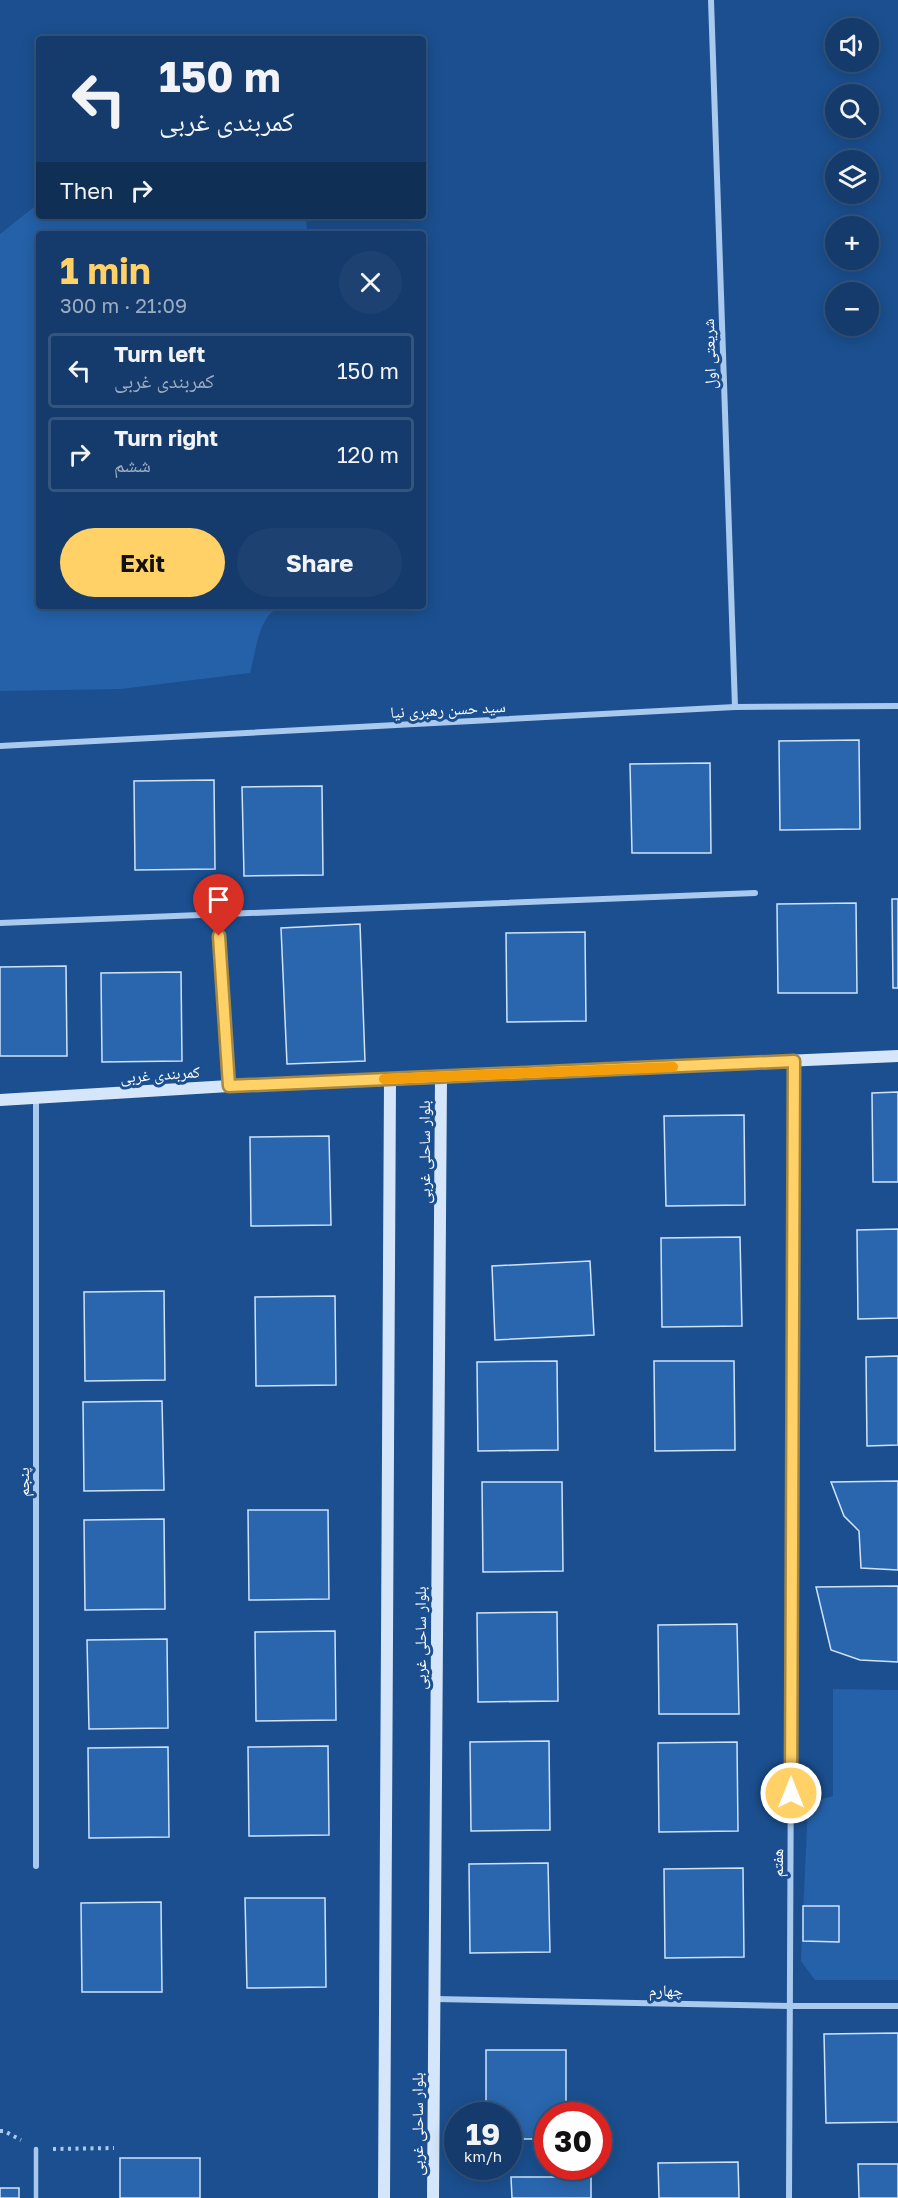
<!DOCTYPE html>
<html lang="en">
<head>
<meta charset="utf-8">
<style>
	body { margin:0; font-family:"Golos Text","Noto Naskh Arabic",sans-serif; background:#1d4271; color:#f1f3f6; height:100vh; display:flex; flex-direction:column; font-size:22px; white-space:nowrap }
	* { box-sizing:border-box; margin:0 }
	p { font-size:20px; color:#9dadc1 }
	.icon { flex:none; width:33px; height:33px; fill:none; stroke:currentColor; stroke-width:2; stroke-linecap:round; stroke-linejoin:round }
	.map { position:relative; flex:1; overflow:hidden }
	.drawer { position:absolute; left:36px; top:231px; width:390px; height:378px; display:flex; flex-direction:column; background:#143b6b; border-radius:6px; box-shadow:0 3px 15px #0003,0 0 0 2px #33557e }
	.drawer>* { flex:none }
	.top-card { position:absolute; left:36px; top:36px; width:390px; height:183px; border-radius:6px; box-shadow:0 3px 15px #0003,0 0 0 2px #33557e; background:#143b6b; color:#f1f3f6; overflow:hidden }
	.fabs { position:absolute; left:825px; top:18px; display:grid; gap:12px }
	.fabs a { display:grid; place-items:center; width:54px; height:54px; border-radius:50%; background:#143b6b; box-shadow:0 3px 15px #0003,0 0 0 2px #33557e; font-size:30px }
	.speed { position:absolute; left:444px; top:2102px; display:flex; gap:12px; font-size:30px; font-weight:700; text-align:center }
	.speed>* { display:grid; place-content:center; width:78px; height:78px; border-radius:50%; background:#143b6b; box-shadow:0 3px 15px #0003,0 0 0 2px #33557e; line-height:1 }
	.speed small { font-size:15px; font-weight:400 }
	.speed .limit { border:9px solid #d22; background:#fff; color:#111 }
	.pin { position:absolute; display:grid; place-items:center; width:51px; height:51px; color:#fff; margin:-62px -26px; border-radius:50% 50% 50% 0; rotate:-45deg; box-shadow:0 0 6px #0007 }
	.pin .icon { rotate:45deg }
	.me { position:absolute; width:66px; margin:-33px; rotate:0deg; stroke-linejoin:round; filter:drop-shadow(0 0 4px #0008) }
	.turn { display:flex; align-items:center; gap:21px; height:126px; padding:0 24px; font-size:27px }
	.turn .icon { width:78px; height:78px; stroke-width:2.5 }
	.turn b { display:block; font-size:42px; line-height:51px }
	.then { display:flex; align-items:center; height:57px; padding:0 24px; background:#0003; gap:12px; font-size:22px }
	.round { display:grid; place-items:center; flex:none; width:63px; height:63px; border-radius:32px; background:#1d4271 }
	.summary { display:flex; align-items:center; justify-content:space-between; height:102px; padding:0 24px }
	h1 { font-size:36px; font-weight:700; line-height:45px; color:#ffd166 }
	.primary-button { display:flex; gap:12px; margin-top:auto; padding:12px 24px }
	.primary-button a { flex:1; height:69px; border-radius:36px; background:#ffd166; color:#111; font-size:24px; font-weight:700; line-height:69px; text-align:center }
	.primary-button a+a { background:#1d4271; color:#f1f3f6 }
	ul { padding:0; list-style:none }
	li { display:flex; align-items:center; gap:18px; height:75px; margin:0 12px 9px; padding:0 12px; border:3px solid #33557e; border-radius:6px }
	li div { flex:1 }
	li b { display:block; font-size:22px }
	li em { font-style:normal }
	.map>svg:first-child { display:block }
	.green { fill:#2461a8 }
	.building { fill:#2a66ad; stroke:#cfe3fa; stroke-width:1.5 }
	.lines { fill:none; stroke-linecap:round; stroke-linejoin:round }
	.path { stroke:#a9c9ee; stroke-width:4; stroke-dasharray:3 4.5; stroke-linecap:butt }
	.lane { stroke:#a9c9ee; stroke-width:4.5 }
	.street { stroke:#a9c9ee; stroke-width:6 }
	.secondary { stroke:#d6e6fa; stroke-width:12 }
	.route-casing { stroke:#a68842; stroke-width:15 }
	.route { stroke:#ffd166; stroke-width:10 }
	.slow { stroke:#f59e0b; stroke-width:10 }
	.labels { text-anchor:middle; stroke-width:6; stroke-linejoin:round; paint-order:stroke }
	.street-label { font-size:16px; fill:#fff; stroke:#1b4f8f }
</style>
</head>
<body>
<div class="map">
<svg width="898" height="2198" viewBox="0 0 898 2198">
	<rect width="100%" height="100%" fill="#1b4f8f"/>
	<g class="green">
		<path d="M 39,203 L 39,216 L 306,216 L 307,234 L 39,234 L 39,606 L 280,606 C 257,619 257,649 250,673 L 121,689 L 0,691 L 0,234 Z"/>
		<polygon points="833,1689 898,1690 898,1980 815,1980 801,1961 808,1803 833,1796"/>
	</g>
	<g class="building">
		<polygon points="859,740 860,829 780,830 779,741"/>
		<polygon points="710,763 711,853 632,853 630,764"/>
		<polygon points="214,780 215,869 135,870 134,781"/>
		<polygon points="322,786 323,875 244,876 242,787"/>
		<polygon points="892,899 898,899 898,988 893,988"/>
		<polygon points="856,903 857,993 778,993 777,904"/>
		<polygon points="360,924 365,1061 287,1064 281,928"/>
		<polygon points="585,932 586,1021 507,1022 506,933"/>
		<polygon points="66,966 67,1056 0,1056 0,967"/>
		<polygon points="181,972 182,1061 102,1062 101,973"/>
		<polygon points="898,1092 898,1182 873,1182 872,1093"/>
		<polygon points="744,1115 745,1205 666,1206 664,1116"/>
		<polygon points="329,1136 331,1225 251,1226 250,1137"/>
		<polygon points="898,1229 898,1318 858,1319 857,1230"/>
		<polygon points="740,1237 742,1326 662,1327 661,1238"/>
		<polygon points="590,1261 594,1335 495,1340 492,1266"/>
		<polygon points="164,1291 165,1380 85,1381 84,1292"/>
		<polygon points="335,1296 336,1385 256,1386 255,1297"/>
		<polygon points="898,1356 898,1445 867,1446 866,1357"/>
		<polygon points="557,1361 558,1450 478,1451 477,1362"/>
		<polygon points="654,1361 734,1361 735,1450 655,1451"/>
		<polygon points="162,1401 164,1490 84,1491 83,1402"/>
		<polygon points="898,1481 898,1570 861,1568 859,1531 844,1516 831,1482"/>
		<polygon points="482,1482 562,1482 563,1571 483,1572"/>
		<polygon points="248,1510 328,1510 329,1599 249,1600"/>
		<polygon points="164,1519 165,1609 85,1610 84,1520"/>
		<polygon points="898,1586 898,1662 860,1660 831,1650 816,1587"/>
		<polygon points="557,1612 558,1701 478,1702 477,1613"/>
		<polygon points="737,1624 739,1714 659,1714 658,1625"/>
		<polygon points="335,1631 336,1720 256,1721 255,1632"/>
		<polygon points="167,1639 168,1728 89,1729 87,1640"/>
		<polygon points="549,1741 550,1830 471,1831 470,1742"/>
		<polygon points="737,1742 738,1831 659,1832 658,1743"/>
		<polygon points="328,1746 329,1835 249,1836 248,1747"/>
		<polygon points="168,1747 169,1837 89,1838 88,1748"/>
		<polygon points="548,1863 550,1952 470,1953 469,1864"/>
		<polygon points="743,1868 744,1957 665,1958 664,1869"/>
		<polygon points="245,1898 325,1898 326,1987 247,1988"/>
		<polygon points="161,1902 162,1992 82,1992 81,1903"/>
		<polygon points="803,1906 839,1906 839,1942 803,1941"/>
		<polygon points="898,2033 898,2122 826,2123 824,2034"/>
		<polygon points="486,2050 566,2050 566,2115 548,2115 548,2139 508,2139 508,2115 486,2115"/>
		<rect x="120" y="2158" width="80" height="40"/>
		<polygon points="738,2162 739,2198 659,2198 658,2163"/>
		<polygon points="858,2164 898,2164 898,2198 859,2198"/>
		<polygon points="511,2177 591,2177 591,2198 512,2198"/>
		<rect x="0" y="2188" width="19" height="10"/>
	</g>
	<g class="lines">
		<g class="path">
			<polyline points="0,2131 4,2131 21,2140"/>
			<polyline points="53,2149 114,2148"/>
		</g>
		<polyline class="lane" points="36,2198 36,2149"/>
		<g class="street">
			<polyline points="711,0 735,707"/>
			<polyline points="0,746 735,707 898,706"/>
			<polyline points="218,915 229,1086"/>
			<polyline points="0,923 755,893"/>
			<polyline points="36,1098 36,1866"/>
			<polyline points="435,1999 790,2006 898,2006"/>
			<polyline points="789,2198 794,1061"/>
		</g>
		<g class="secondary">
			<polyline points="0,1100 229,1086 898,1056"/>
			<polyline points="384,2198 390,1079"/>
			<polyline points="433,2198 441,1078"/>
		</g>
	</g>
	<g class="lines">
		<g class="route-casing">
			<polyline id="route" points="219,936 229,1086 794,1061 791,1793"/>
		</g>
		<use href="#route" class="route"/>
		<polyline class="slow" points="384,1079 673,1067"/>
	</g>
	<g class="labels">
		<g class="street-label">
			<text transform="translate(709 354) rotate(-92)" y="6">شریعتی اول</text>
			<text transform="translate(448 709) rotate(-3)" y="6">سید حسن رهبری نیا</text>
			<text transform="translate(160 1074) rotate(-4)" y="6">کمربندی غربی</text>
			<text transform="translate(424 1152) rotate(-90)" y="6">بلوار ساحلی غربی</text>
			<text transform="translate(23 1482) rotate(-90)" y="6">پنجم</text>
			<text transform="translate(420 1638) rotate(-90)" y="6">بلوار ساحلی غربی</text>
			<text transform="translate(777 1863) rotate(-90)" y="6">هفتم</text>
			<text transform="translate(666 1990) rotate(1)" y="6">چهارم</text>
			<text transform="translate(417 2124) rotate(-90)" y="6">بلوار ساحلی غربی</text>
		</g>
	</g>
</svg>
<div class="fabs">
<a><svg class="icon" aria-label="sound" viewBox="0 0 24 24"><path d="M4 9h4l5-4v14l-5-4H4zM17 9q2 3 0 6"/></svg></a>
<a><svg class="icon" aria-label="search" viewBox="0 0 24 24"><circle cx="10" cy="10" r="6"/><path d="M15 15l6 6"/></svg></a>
<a><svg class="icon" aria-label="layers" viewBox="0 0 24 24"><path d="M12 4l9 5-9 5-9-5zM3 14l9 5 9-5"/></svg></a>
<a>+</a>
<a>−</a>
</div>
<div class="speed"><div>19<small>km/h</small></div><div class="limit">30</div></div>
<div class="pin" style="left:219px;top:936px;background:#d93025"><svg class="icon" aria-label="arrive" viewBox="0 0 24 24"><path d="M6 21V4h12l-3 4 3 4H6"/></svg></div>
<svg class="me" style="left:791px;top:1793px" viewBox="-20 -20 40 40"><circle r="17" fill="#ffd166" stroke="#fff" stroke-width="3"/><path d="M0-11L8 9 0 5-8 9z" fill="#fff"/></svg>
<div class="top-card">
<div class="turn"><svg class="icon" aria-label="left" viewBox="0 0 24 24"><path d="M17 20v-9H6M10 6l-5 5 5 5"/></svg><div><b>150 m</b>کمربندی غربی</div></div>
<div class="then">Then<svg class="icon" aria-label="right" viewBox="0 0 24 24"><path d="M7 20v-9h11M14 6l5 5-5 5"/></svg></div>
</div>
<section class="drawer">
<div class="summary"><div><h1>1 min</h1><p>300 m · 21:09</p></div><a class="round"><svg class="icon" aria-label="close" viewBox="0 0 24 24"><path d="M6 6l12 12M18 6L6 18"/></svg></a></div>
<ul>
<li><svg class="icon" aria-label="left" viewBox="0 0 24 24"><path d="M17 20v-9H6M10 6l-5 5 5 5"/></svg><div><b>Turn left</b><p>کمربندی غربی</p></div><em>150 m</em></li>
<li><svg class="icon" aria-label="right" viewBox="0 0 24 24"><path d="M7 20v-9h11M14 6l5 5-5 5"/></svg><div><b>Turn right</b><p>ششم</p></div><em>120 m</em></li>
</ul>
<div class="primary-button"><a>Exit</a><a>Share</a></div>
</section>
</div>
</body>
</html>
